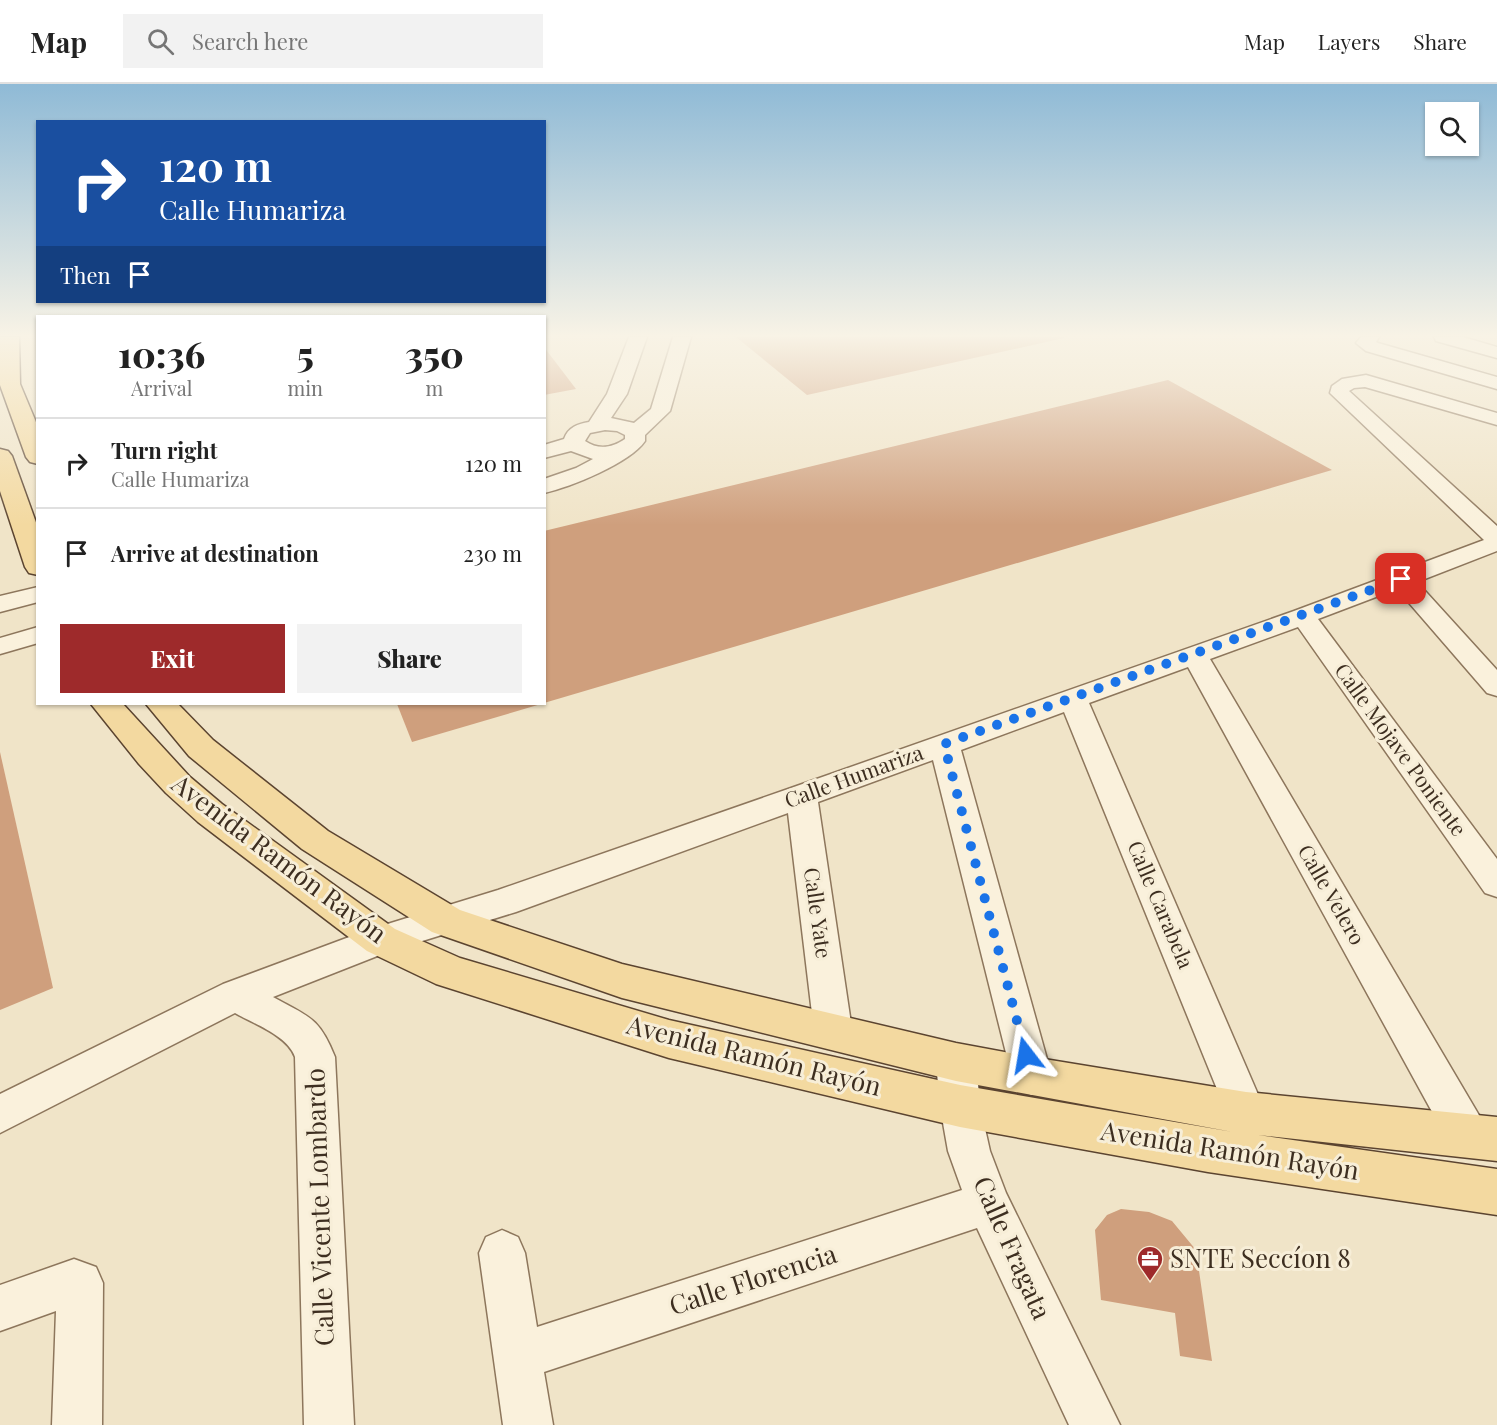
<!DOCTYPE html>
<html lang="en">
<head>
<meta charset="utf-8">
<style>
	body { margin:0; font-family:"Playfair Display",serif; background:#f2f2f2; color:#222; height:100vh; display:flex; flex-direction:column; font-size:22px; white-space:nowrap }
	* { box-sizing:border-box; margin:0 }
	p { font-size:20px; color:#767676 }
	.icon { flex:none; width:33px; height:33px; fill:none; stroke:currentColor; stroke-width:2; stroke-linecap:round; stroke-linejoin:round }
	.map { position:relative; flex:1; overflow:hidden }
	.panel { position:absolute; left:36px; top:231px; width:510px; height:390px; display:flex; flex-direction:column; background:#fff; border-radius:0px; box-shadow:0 2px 4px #0004 }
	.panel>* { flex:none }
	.top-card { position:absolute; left:36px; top:36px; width:510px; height:183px; border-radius:0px; box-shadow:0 2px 4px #0004; background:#1a4fa0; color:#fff; overflow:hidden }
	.fabs { position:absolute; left:1425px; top:18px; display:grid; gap:12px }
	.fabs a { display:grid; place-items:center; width:54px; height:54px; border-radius:0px; background:#fff; box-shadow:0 2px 4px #0004; font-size:30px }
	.pin { position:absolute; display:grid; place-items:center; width:51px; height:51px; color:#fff; margin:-26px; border-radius:12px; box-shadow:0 3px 9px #0006 }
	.me { position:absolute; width:66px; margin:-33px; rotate:346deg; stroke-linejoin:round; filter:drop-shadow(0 0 4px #0008) }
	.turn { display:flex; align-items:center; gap:21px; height:126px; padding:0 24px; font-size:27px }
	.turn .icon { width:78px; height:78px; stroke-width:2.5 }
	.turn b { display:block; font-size:42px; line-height:51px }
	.then { display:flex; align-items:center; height:57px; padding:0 24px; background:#0003; gap:12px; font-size:22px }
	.eta { display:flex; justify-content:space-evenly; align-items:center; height:102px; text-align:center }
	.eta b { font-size:36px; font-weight:800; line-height:42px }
	.primary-button { display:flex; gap:12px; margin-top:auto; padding:12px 24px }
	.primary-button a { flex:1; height:69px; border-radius:0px; background:#9e2a2b; color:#fff; font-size:24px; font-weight:800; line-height:69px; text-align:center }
	.primary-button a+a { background:#f2f2f2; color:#222 }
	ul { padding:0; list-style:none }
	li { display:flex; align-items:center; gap:18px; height:90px; padding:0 24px; border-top:2px solid #e0e0e0 }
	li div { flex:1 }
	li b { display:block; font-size:22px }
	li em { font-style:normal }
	header { display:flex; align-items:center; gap:36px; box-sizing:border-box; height:84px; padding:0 30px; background:#fff; border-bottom:2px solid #e0e0e0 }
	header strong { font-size:28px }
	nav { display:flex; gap:33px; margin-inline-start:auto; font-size:21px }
	.search { width:420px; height:54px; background:#f2f2f2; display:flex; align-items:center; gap:15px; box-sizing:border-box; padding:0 21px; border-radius:0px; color:#767676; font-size:22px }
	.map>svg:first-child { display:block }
	.building { fill:#cf9f7d }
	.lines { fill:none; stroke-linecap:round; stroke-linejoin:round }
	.minor-casing { stroke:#8d765c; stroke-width:3 }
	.major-casing { stroke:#5b4430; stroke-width:3 }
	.minor { fill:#faf1dc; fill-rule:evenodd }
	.major { fill:#f3d9a0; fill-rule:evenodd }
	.route { stroke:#1a73e8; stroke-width:10; stroke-dasharray:0 18 }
	.labels { text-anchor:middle; stroke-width:6; stroke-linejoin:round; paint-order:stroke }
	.street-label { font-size:21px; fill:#3d2e20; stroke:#f7eed8 }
	.near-street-label { font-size:26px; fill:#3d2e20; stroke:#f7eed8 }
	.near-poi-label { font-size:26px; fill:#3d2e20; stroke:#f7eed8; text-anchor:start }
</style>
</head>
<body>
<header>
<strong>Map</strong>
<div class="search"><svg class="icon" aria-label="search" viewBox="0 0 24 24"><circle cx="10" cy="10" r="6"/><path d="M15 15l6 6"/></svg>Search here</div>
<nav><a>Map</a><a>Layers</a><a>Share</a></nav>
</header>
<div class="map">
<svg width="1497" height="1341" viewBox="0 0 1497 1341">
	<rect width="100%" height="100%" fill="#f0e4c8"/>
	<g class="building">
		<polygon points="736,253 1064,253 1064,254 807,311"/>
		<polygon points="544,263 576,305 544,311"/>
		<polygon points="1168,296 1332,386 544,619 544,447"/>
		<polygon points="397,620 541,620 412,658"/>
		<polygon points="0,668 53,904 0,926"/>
		<polygon points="1121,1125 1149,1128 1172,1137 1196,1166 1212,1277 1180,1272 1175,1229 1101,1216 1095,1146 1107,1131"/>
	</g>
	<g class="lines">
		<g class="minor-casing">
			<g id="minor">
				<path d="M 629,253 L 647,253 L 627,310 L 611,334 L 634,339 L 651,325 L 673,253 L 691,253 L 670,327 L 645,351 L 645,357 C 630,379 571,403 544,409 L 544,395 L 576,384 L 593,375 L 571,367 L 544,374 L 544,361 L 564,355 C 568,343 578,340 589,338 L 607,310 ZM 605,346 L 617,347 L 625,351 L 625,355 C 612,364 598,366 585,357 L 590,349 Z"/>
				<polygon points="1361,253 1379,253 1376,258 1378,259 1497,293 1497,305 1366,267 1356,259"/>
				<polygon points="1434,253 1463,253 1497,263 1497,274 1436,257"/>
				<path d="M 1366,291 L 1497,329 L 1497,341 L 1365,303 L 1354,304 L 1349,307 L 1497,442 L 1497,467 L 1417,498 L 1497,586 L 1497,612 L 1487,609 L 1397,505 L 1318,535 L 1497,775 L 1497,813 L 1485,809 L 1298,543 L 1210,575 L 1483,1038 L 1489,1052 L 1483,1066 L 1468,1072 L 1453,1066 L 1188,583 L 1089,619 L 1266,1029 L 1260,1042 L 1246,1048 L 1232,1042 L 1064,628 L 961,666 L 1052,993 L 1046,1006 L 1032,1011 L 1018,1006 L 1012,993 L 933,676 L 818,718 L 852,946 L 847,958 L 833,963 L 819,958 L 814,946 L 788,729 L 516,828 L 390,867 L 273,913 C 309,933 319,933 335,973 L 354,1341 L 304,1341 L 295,973 C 288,952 254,940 235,929 L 0,1049 L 0,1010 L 223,900 L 368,846 L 498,806 L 791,704 L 1294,527 L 1484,456 L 1330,309 L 1332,302 L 1342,295 Z"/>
				<polygon points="38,503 38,518 0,528 0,512"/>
				<polygon points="38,543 38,559 0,570 0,554"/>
				<polygon points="956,960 970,966 976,978 980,1022 990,1067 1006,1109 1120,1341 1069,1341 977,1144 544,1288 553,1341 503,1341 479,1169 486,1153 502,1146 518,1153 525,1169 537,1243 962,1106 948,1067 940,1022 936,978 942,966"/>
				<polygon points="74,1175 96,1183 103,1199 102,1341 52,1341 56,1227 0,1247 0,1201"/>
			</g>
		</g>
		<g class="major-casing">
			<g id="major">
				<polygon points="0,253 19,253 20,300 38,343 38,380 30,378 26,373 0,301"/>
				<polygon points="0,365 8,367 12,372 38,444 38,491 29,489 25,483 0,407"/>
				<polygon points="91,620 123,620 190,693 222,720 395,845 460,874 669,936 960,1001 1233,1048 956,997 622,914 432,848 302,765 189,672 146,620 178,620 213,656 328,747 460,826 622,880 956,959 1032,973 1246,1008 1497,1033 1497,1077 1258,1051 1497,1085 1497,1131 1208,1088 960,1043 669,974 436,900 367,867 198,738 166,709 139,680"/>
			</g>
		</g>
		<use href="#minor" class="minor"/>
		<use href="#major" class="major"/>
	</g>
	<linearGradient id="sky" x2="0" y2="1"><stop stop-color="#8fbad6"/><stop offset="0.57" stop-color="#f8f3e6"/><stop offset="1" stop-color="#f8f3e6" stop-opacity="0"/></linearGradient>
	<rect width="1497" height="441" fill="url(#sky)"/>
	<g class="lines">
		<polyline class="route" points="1026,971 944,660 1401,495"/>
	</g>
	<defs>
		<g id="office-pin" transform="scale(1.35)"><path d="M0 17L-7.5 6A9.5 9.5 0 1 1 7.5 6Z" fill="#9e2a2b" stroke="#f7eed8"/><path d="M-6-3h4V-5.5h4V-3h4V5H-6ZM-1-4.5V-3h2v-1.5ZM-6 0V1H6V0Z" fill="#fff"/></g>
	</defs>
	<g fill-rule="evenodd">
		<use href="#office-pin" x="1150" y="1175"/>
	</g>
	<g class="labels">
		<g class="street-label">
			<text transform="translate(1400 666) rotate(54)" y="7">Calle Mojave Poniente</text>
			<text transform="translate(854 693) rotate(-20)" y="7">Calle Humariza</text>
			<text transform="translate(1331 811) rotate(60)" y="7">Calle Velero</text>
			<text transform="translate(1160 821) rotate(67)" y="7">Calle Carabela</text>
			<text transform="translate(817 829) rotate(82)" y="7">Calle Yate</text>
		</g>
		<g class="near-street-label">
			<text transform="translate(279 775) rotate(37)" y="9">Avenida Ramón Rayón</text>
			<text transform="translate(754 972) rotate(14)" y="9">Avenida Ramón Rayón</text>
			<text transform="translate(1230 1067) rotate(9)" y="9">Avenida Ramón Rayón</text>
			<text transform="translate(320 1123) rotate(-92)" y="9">Calle Vicente Lombardo</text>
			<text transform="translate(1012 1164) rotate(66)" y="9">Calle Fragata</text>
			<text transform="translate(753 1196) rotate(-18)" y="9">Calle Florencia</text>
		</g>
		<g class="near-poi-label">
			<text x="1170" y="1184">SNTE Seccíon 8</text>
		</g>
	</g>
</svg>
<div class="fabs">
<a><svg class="icon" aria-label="search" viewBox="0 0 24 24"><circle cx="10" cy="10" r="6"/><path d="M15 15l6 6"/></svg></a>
</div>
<div class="pin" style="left:1401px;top:495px;background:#d93025"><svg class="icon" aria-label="arrive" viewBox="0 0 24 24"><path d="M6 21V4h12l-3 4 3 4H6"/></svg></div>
<svg class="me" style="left:1026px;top:971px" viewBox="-20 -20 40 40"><path d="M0-17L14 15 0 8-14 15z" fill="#1a73e8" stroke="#fff" stroke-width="4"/></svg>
<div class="top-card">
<div class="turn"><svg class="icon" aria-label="right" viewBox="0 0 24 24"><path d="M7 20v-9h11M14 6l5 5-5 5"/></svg><div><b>120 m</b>Calle Humariza</div></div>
<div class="then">Then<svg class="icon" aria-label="arrive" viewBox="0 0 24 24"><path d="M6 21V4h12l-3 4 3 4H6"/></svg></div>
</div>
<section class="panel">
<div class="eta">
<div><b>10:36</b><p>Arrival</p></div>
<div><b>5</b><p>min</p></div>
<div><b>350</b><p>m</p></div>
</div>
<ul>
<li><svg class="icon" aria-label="right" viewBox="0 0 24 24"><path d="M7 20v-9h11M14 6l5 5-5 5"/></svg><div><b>Turn right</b><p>Calle Humariza</p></div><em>120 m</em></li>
<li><svg class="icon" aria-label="arrive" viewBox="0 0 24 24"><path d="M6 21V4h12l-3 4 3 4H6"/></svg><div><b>Arrive at destination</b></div><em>230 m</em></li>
</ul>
<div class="primary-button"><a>Exit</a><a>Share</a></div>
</section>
</div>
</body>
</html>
